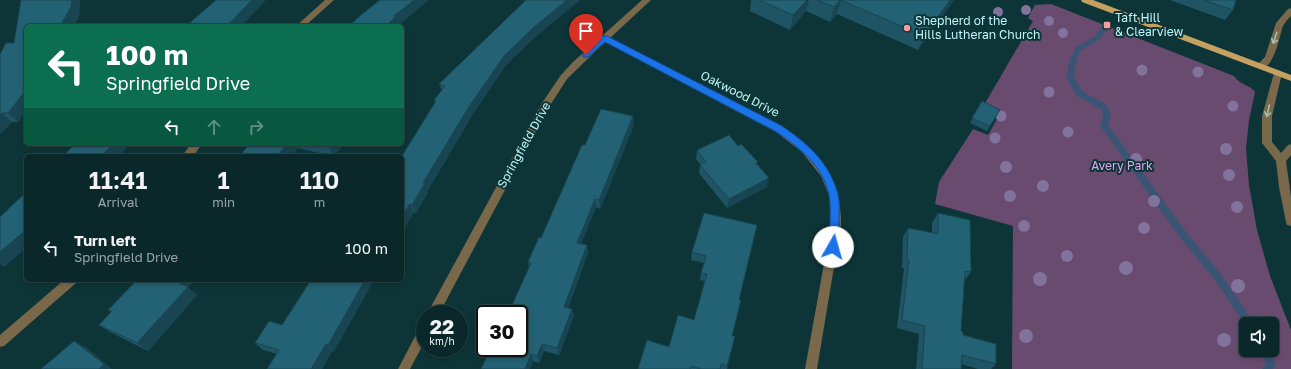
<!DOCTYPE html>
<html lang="en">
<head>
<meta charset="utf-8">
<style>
	body { margin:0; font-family:"Golos Text",sans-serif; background:#133031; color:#f1f3f6; height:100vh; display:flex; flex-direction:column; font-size:15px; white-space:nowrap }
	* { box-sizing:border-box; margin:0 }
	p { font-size:13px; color:#99a6a8 }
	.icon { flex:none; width:22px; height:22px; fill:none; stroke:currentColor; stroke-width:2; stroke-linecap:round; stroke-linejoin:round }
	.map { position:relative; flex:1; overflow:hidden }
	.sheet { position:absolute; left:24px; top:154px; width:380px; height:128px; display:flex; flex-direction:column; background:#0a2829; border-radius:6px; box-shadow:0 2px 6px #0003,0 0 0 1px #2a4446 }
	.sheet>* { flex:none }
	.banner { position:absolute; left:24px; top:24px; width:380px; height:122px; border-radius:6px; box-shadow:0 2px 6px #0003,0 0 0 1px #2a4446; background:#0b6e4f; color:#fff; overflow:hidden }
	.buttons { position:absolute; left:1239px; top:317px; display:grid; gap:8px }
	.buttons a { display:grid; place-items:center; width:40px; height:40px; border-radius:6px; background:#0a2829; box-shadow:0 2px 6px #0003,0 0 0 1px #2a4446; font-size:20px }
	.speed { position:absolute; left:416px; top:305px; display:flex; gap:8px; font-size:20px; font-weight:700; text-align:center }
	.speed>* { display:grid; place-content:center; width:52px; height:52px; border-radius:50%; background:#0a2829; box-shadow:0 2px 6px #0003,0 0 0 1px #2a4446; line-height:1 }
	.speed small { font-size:10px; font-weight:400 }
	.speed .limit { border:2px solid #111; border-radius:6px; background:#fff; color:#111 }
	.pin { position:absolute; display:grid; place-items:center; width:34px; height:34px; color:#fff; margin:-41px -17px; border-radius:50% 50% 50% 0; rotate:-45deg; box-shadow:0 0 4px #0007 }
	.pin .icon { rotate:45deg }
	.me { position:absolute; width:44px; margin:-22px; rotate:7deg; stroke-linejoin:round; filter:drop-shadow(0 0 3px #0008) }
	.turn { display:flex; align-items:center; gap:14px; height:84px; padding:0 16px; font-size:18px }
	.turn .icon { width:52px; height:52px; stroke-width:2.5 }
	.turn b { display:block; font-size:28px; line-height:34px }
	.lanes { display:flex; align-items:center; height:38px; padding:0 16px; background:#0003; justify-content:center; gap:20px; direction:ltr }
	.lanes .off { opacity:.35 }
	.eta { display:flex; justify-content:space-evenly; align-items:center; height:68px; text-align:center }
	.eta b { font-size:24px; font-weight:600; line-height:28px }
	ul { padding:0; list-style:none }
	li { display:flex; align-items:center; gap:12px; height:52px; padding:0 16px }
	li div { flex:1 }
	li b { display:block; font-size:15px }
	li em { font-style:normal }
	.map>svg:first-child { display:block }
	.green { fill:#694b70; fill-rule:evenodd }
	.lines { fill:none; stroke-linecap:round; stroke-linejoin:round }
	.stream { fill:#3a5574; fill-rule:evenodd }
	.minor { fill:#7a684a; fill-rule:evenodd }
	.major { fill:#c4a061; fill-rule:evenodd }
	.tree { fill:#81739b }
	.wall { fill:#1e5464 }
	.shaded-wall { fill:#184551 }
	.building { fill:#236274; stroke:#184551 }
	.oneway { stroke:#a4bdb2 }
	.route { fill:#1a73e8; stroke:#114b97 }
	.poi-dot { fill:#f59b9a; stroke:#0d3537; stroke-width:1.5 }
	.labels { text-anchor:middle; stroke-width:4; stroke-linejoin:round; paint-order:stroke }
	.poi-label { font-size:12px; fill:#c0f5f8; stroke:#0d3537; text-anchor:start }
	.street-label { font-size:12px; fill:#c0f5f8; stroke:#0d3537 }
	.park-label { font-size:12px; fill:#e0a5ed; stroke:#0d3537 }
</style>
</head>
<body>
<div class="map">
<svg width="1291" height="369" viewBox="0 0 1291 369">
	<rect width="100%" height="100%" fill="#0d3537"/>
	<path class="green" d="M 1051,4 L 1234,76 C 1241,86 1249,84 1255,92 L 1249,120 L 1246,148 L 1249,185 L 1257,230 L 1270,276 L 1291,330 L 1291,369 L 1012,369 L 1013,226 L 935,204 L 939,182 L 973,129 L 988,135 L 1000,114 L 984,105 L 1033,21 L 1028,18 L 1035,5 ZM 1246,324 L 1272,324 L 1272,350 L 1246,350 Z"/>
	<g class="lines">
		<g class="stream">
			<polygon points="1103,26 1107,26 1108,28 1100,39 1080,51 1077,59 1074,77 1083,92 1107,105 1111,116 1108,125 1187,233 1220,273 1255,324 1246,324 1246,326 1214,279 1181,239 1101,127 1100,125 1103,116 1101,109 1077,96 1066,77 1070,59 1076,47 1095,36"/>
			<polygon points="1259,350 1269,350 1276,364 1273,369 1262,369 1266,363"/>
		</g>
		<g class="minor">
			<polygon points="325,0 334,0 305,26 296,26"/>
			<path d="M 642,0 L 651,0 L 610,38 L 782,126 C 819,152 842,178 841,225 L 817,369 L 805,369 L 831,225 L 829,195 L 821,176 L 802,152 L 776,132 L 605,42 L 567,79 L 549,107 L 439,314 L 427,314 L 542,103 L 561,75 L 573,62 Z"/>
			<path d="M 1291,8 L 1291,16 C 1288,19 1285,22 1283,26 C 1279,37 1274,73 1257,68 L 1256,66 L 1265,57 L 1276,23 L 1288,9 Z"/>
			<polygon points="1278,70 1282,73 1272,116 1272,142 1281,153 1288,145 1291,144 1291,155 1286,161 1291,197 1291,226 1287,225 1286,222 1279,187 1276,161 1262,143 1262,116 1274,73"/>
			<polygon points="191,144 202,144 193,156 182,156"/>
			<polygon points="64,280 77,280 76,283 4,346 0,347 0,335"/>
			<polygon points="425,324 425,341 410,369 398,369 421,325"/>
		</g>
		<polygon class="major" points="1081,0 1093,0 1291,75 1291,81 1082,2"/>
	</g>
	<g class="tree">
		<circle cx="1026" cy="10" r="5"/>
		<circle cx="998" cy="12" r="5"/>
		<circle cx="1049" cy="21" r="5"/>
		<circle cx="1063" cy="33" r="5"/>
		<circle cx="1142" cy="70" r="5.5"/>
		<circle cx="1198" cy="72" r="5.5"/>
		<circle cx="1049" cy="92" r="5.5"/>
		<circle cx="1233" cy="106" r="5.5"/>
		<circle cx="1001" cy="116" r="5.5"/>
		<circle cx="1068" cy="132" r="5.5"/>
		<circle cx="995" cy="138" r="5.5"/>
		<circle cx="1226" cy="149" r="6"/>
		<circle cx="1136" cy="159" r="6"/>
		<circle cx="1006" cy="167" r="6"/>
		<circle cx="1229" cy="175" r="6"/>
		<circle cx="1043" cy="186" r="6"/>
		<circle cx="1010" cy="196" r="6"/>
		<circle cx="1154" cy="201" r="6"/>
		<circle cx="1237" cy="207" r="6"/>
		<circle cx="1024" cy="226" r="6"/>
		<circle cx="1144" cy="228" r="6"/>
		<circle cx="1067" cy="256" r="6"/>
		<circle cx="1126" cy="268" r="7"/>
		<circle cx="1040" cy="279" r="7"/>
		<circle cx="1238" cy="286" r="7"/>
		<circle cx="1026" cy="336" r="7"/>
		<circle cx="1224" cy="340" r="7"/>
	</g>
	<g class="wall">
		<polygon points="21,0 80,0 79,17 74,26 26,26 26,111 18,122 12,122 0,134 0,54 6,43 14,43"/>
		<polygon points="524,0 580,0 535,37 506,65 473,114 428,190 428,192 416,213 414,212 402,232 435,103 434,100 442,91 439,84 525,1"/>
		<polygon points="751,0 954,0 918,50 837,14 830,22 806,11 790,30 750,11"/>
		<polygon points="1170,0 1236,0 1233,10 1225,20"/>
		<polygon points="982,101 1000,110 987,131 970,123"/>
		<polygon points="634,125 600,209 596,207 581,244 587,245 588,253 568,308 574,316 559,355 544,351 539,363 533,361 519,348 529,267 528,262 541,238 585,145"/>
		<polygon points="249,144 343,144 335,156 331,156 298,148 291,156 240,156"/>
		<polygon points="738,146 757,165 767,187 727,208 699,173 700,165 700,164 696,159 697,150"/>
		<polygon points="704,213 739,300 732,336 735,336 727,369 638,369 669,347 694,320 705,281 700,280 701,273 704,263 691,260 692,252"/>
		<polygon points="938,213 971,272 964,281 961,331 963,335 996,364 991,369 978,369 961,364 961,369 916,369 919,334 897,328 904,268 902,268 903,237 908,228 932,233 932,223"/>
		<polygon points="311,280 334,352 332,351 322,369 267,369 277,354 263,350 255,343 282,325"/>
		<polygon points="188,288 197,295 148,351 110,332 99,325 111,312 108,310"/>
	</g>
	<g class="shaded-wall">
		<polygon points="72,0 80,0 79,17 74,26 60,26"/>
		<polygon points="252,0 266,0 242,26 227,26"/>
		<polygon points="414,0 429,0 399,25 400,26 386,26 394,16"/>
		<polygon points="567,0 580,0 535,37 506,65 473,114 428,190 428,192 416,213 412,205 423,183 470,105 504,56 533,28"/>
		<polygon points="807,0 809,0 806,11 790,30 793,15"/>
		<polygon points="841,0 837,14 830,22 834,7"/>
		<polygon points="950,0 954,0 918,50 924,36"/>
		<polygon points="26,90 26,111 18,122 8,113"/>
		<polygon points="2,113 12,122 0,134 0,115"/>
		<polygon points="633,116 634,125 600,209 599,200"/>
		<polygon points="113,144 130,144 119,156 101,156"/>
		<polygon points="287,144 295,144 298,148 291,156 277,156"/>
		<polygon points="331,144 343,144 335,156 334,156 329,147"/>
		<polygon points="769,178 767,187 727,208 729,199"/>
		<polygon points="595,199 596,207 578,251 577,243"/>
		<polygon points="410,204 414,212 402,232 402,216"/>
		<polygon points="26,230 26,248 4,267 0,264 0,252"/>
		<polygon points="587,245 588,253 565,314 564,307"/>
		<polygon points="179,280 194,280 188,288 197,295 148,351 137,343"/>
		<polygon points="365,280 374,280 334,352 328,345"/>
		<polygon points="572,309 574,316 559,355 557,348"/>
		<polygon points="74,341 86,347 112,369 99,369"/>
		<polygon points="326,344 332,351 322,369 311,369"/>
		<polygon points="542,344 544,351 539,363 537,356"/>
		<polygon points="531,354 533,361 530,369 525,369"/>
	</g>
	<g class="building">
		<polygon points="21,0 72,0 71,7 60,26 26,26 26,90 8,113 2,113 0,115 0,54 6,43 14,43"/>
		<polygon points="216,0 252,0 227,26 186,26"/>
		<polygon points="380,0 414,0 394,16 396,16 386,26 349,26 361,15"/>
		<polygon points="526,0 567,0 533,28 504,56 470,105 423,183 425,183 412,205 410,204 402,216 402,156 436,101 434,100 445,86 439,84"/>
		<polygon points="759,0 807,0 793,15"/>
		<polygon points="817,0 840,0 834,7"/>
		<polygon points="841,0 950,0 924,36"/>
		<polygon points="1204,0 1236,0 1233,10"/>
		<polygon points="982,101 1000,110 990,126 972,118"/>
		<polygon points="601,109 633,116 599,200 595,199 577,243 587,245 564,307 572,309 557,348 542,344 537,356 531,354 525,369 481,369 491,348 519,348 519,314 508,314 531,263 528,262 539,237 541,238 582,145 585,145"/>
		<polygon points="729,135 738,146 741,144 758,162 756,163 769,178 729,199 700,165 706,162 697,150"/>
		<polygon points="75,144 113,144 101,156 63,156"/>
		<polygon points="249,144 287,144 277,156 240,156"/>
		<polygon points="315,144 331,144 329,147"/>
		<polygon points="26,192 26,230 0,252 0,217"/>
		<polygon points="704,213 757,225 739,300 741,300 732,336 735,336 727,366 721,364 720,369 701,369 691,366 690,369 638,369 647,340 669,347 678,315 694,320 707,274 701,273 706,256 692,252"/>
		<polygon points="938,213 970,220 971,272 965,271 961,331 963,332 963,335 996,344 996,364 962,355 961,369 922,369 925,326 902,320 909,260 907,259 908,228 938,234"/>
		<polygon points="137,280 179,280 177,282 188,287 137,343 99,325 112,311 108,310"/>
		<polygon points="311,280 365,280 328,345 326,344 311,369 267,369 279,350 255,343 269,321 282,325"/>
		<polygon points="74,341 104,364 99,369 41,369"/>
	</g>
	<defs><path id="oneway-shaft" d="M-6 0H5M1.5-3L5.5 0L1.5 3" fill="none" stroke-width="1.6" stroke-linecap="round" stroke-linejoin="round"/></defs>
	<g class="oneway">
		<use href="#oneway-shaft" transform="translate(1275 38) rotate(108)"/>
		<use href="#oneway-shaft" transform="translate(1268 111) rotate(103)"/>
	</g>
	<path class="route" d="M 601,36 L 607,36 L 782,126 C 808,144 829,162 838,194 C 840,202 839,211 839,219 C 840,229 841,240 836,250 L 833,251 L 829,250 C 827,246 830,229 830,223 C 830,214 831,204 829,195 C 823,166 799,147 775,131 L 605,42 L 588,57 L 583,57 L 583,53 Z"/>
	<g class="poi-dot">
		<rect x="1103" y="21" width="8" height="8" rx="2"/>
		<circle cx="907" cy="28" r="4"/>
	</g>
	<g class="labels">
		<g class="poi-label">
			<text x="1115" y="22">Taft Hill<tspan x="1115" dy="14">&amp; Clearview</tspan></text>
			<text x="915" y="25">Shepherd of the<tspan x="915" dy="14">Hills Lutheran Church</tspan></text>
		</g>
		<g class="street-label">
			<text transform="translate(740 94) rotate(27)" y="4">Oakwood Drive</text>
			<text transform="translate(524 145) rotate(-61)" y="4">Springfield Drive</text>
		</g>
		<g class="park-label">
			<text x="1122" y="170">Avery Park</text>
		</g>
	</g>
</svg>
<div class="buttons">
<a><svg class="icon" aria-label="sound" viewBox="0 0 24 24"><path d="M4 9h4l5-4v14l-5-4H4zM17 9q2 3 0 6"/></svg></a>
</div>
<div class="speed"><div>22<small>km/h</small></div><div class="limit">30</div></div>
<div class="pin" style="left:586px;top:55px;background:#d93025"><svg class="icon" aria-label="arrive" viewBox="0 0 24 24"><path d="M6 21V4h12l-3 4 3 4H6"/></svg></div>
<svg class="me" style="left:833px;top:247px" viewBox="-20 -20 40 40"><circle r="19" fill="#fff"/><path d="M0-13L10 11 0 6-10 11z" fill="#1a73e8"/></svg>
<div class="banner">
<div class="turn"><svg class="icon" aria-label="left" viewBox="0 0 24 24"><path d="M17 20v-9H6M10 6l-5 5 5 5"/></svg><div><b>100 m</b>Springfield Drive</div></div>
<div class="lanes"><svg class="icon" aria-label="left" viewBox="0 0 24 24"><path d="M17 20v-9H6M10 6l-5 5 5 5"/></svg><svg class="icon off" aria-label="ahead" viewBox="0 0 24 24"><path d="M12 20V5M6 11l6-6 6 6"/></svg><svg class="icon off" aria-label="right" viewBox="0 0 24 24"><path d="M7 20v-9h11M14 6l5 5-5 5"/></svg></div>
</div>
<section class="sheet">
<div class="eta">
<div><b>11:41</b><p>Arrival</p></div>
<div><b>1</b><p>min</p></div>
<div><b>110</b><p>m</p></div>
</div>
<ul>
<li><svg class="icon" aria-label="left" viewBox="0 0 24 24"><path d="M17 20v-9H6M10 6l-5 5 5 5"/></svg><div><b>Turn left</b><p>Springfield Drive</p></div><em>100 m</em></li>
</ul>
</section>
</div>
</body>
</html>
